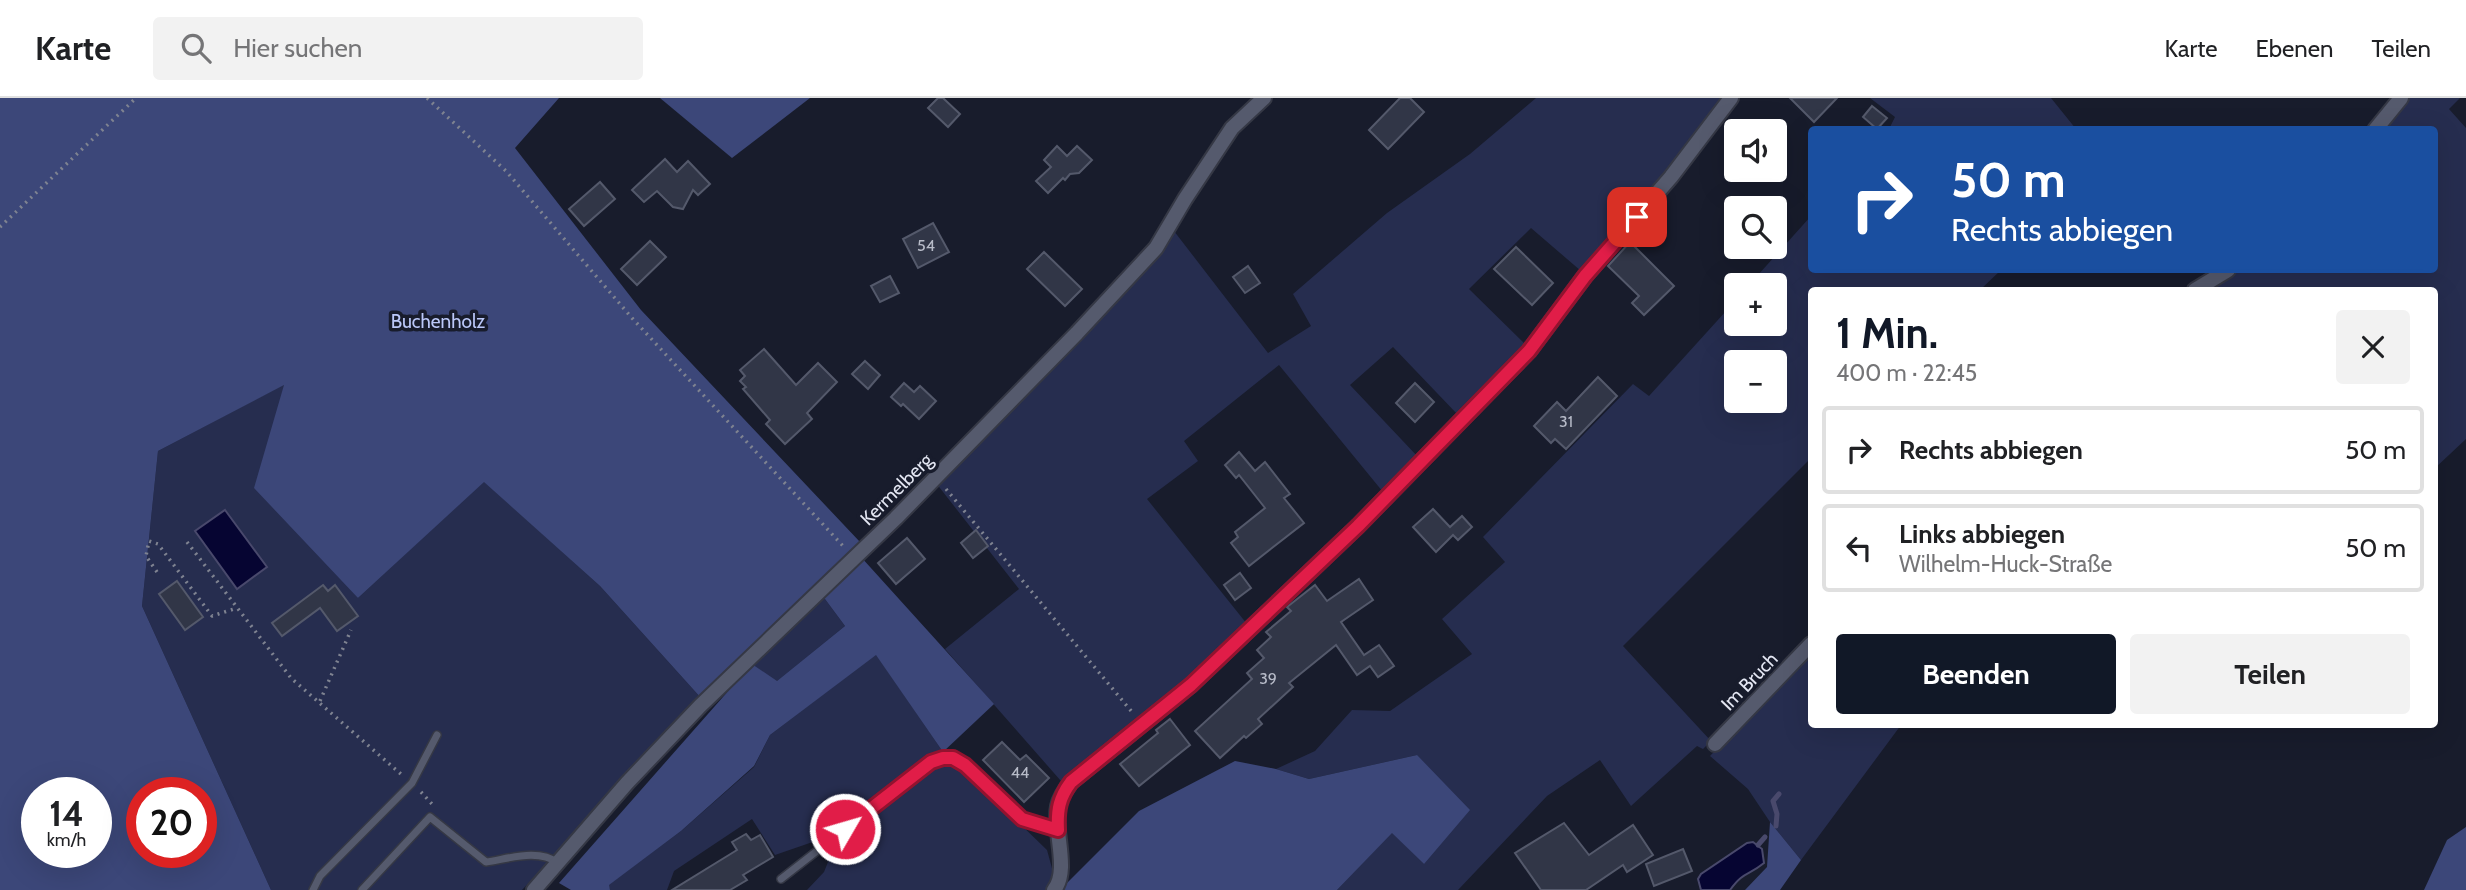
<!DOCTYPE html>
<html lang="de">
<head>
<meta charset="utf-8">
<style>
	body { margin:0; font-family:Cabin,sans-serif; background:#f2f2f2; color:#202124; height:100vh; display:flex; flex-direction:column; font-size:26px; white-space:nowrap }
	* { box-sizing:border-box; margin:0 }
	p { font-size:23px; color:#757577 }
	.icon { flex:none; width:38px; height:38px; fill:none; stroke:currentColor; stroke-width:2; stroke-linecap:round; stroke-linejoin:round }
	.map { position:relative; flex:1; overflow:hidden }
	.details { position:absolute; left:1808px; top:189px; width:630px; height:441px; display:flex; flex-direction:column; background:#fff; border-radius:7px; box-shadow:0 7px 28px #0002 }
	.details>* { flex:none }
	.banner { position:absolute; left:1808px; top:28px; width:630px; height:147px; border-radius:7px; box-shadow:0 7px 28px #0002; background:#1a4fa0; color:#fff; overflow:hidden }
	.controls { position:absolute; left:1724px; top:21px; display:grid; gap:14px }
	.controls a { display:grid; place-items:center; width:63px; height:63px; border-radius:7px; background:#fff; box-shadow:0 7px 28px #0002; font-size:35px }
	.speed { position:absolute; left:21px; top:679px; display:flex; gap:14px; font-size:35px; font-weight:700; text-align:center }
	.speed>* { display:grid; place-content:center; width:91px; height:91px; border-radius:50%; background:#fff; box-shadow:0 7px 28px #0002; line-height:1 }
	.speed small { font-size:18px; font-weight:400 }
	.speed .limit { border:10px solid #d22; background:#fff; color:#111 }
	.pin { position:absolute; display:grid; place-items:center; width:60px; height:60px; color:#fff; margin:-30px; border-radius:14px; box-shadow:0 4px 10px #0006 }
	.me { position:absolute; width:77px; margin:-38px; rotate:52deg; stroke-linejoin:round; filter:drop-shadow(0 0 5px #0008) }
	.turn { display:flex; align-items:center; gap:24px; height:147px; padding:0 28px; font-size:32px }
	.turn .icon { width:91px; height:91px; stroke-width:2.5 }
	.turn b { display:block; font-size:49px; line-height:60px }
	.round { display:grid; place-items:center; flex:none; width:74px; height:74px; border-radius:7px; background:#f2f2f2 }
	.headline { display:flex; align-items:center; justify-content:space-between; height:119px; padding:0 28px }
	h1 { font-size:42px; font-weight:800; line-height:52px; color:#111827 }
	.action { display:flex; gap:14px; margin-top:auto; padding:14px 28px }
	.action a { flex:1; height:80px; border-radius:7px; background:#111827; color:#fff; font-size:28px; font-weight:800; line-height:80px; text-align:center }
	.action a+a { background:#f2f2f2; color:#202124 }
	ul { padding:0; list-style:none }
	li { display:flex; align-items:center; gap:21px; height:88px; margin:0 14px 10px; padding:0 14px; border:4px solid #e0e0e0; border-radius:7px }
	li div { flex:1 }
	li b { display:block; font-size:26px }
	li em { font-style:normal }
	header { display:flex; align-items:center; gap:42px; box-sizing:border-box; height:98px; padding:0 35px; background:#fff; border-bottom:2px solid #e0e0e0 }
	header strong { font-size:33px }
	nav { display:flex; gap:38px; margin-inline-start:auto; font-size:24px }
	.search { width:490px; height:63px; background:#f2f2f2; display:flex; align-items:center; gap:18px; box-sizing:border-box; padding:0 24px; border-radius:7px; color:#757577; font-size:26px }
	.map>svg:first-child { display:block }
	.green { fill:#262d4f; fill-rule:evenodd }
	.forest { fill:#3c4779; fill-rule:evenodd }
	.water { fill:#060532; stroke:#49496c; stroke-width:2 }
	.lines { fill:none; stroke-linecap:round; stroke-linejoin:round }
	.stream { stroke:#49496c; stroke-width:5 }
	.building { fill:#313647; stroke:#54596b; stroke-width:2 }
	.service-casing { stroke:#353845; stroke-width:10 }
	.minor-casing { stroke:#353845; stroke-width:18 }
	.path { stroke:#7f8391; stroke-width:3.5; stroke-dasharray:2 5; stroke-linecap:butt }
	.service { stroke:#555a6d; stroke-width:7 }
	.minor { stroke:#555a6d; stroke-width:14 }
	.route-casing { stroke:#92132f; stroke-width:18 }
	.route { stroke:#e11d48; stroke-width:12 }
	.labels { text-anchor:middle; stroke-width:7; stroke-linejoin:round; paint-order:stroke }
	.number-label { font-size:16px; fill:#b7bbc8 }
	.park-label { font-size:19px; fill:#bbc8f9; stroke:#181c2c }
	.street-label { font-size:19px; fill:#e4e7f3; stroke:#181c2c }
</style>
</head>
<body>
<header>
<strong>Karte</strong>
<div class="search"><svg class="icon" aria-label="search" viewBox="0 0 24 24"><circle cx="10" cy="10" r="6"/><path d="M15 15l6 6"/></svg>Hier suchen</div>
<nav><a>Karte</a><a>Ebenen</a><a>Teilen</a></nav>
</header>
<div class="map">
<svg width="2466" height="792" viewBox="0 0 2466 792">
	<rect width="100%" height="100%" fill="#181c2c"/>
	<g class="green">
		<polygon points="1536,0 1725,0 1668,76 1581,173 1531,130 1469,191 1526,247 1459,318 1393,249 1350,287 1418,359 1383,394 1279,267 1184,343 1198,363 1147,401 1247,526 1187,582 1061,683 945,551 1019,491 936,385 999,324 1162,154 1174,133 1268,255 1311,228 1293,196 1387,115 1470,56"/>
		<polygon points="1870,0 2051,0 2076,31 1889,31 1895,19"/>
		<polygon points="2407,0 2460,0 2449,11 2466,30 2466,341 2434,371 2434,192 2202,192 2235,172 2434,172 2434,32 2380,31"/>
		<path d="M 1811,118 L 1811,172 L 2001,172 L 1980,192 L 1811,192 L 1811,360 L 1623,548 L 1711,643 L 1703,651 L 1697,648 L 1631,708 L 1600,662 L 1547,698 L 1458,792 L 1337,792 L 1392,734 L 1424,766 L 1417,657 L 1309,681 L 1276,671 L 1315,653 L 1352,612 L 1390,613 L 1472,556 L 1442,521 L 1505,464 L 1483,439 L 1633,286 L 1649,298 L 1736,202 L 1736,226 L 1774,226 L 1774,187 L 1749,187 ZM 1736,264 L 1774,264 L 1774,303 L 1736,303 Z"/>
		<polygon points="285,286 358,500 484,383 600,488 701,600 522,792 271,792 142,508 158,353"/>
		<polygon points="822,497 845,528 776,584 752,566"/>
		<polygon points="1811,552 1811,626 1901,627 1801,762 1770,724 1748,691 1710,658"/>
		<polygon points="876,556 943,654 930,660 830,738 775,757 752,721 674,773 667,792 610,792 608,787 681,733 754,669 770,637"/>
		<polygon points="944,664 952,664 961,669 1047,752 1053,774 1046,792 807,792 824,774 836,744 933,668"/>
	</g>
	<g class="forest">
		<path d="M 0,0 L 559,0 L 515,50 L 641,212 L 860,444 L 701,600 L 600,488 L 484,384 L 358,500 L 254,390 L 284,287 L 158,353 L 142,508 L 271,792 L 0,792 ZM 37,695 L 96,695 L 96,754 L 37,754 ZM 142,695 L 201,695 L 201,754 L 142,754 Z"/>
		<polygon points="660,0 810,0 732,60"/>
		<polygon points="861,459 994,606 943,654 876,557 770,637 754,668 681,733 609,787 610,792 571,792 559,785 752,566 777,583 845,528 822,497"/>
		<polygon points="1417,657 1470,712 1424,766 1392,735 1337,792 1060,792 1139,713 1235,663 1276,671 1309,681"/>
		<polygon points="1770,724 1801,762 1780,792 1745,792 1767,769"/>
		<polygon points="2466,729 2466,792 2424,792 2447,742"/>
	</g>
	<g class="water">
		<polygon points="225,412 267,469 237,491 195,433"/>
		<path d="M 1753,744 L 1762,751 L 1764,765 C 1748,778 1744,773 1730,792 L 1701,792 L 1698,781 L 1701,776 L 1747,745 Z"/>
	</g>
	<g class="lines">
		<g class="stream">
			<polyline points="1776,728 1777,716 1773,703 1779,696"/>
			<polyline points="1758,747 1765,739"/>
		</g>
	</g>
	<g class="building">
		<polygon points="938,0 943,0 960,16 948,29 928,10"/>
		<polygon points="1400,0 1410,0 1424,14 1388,51 1369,32"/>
		<polygon points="1790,0 1837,0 1814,24"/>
		<polygon points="1872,8 1887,20 1877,31 1863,19"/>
		<polygon points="1057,48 1067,58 1077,48 1092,62 1079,75 1070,76 1065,82 1063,80 1048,95 1036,83 1051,69 1044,62"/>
		<polygon points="665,61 677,74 688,63 710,86 698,97 693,92 683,111 673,109 657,93 644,104 632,92"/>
		<polygon points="600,84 615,101 584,128 569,111"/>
		<polygon points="933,125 949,154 918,170 903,141"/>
		<polygon points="650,143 666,159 637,187 621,171"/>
		<polygon points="1630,144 1674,188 1644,217 1632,205 1639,198 1608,168"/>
		<polygon points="1516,149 1553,185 1532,207 1494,171"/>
		<polygon points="1044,154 1082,191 1065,208 1027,171"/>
		<polygon points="1248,168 1260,185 1245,195 1233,179"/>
		<polygon points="890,178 899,195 880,204 871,188"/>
		<polygon points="764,251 796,287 818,265 837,284 807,315 812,321 785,346 766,326 770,322 743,291 746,289 740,283 745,278 740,272"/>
		<polygon points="865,263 880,277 868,291 852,276"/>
		<polygon points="1598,279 1617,298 1566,351 1555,341 1551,345 1534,328 1557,304 1566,313"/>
		<polygon points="904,285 914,294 920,288 936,303 919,321 903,306 901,308 891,299"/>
		<polygon points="1415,285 1434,304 1415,324 1396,305"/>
		<polygon points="1239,354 1255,373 1265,364 1290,396 1284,400 1304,425 1249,468 1231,445 1238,439 1235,434 1265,410 1239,377 1236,380 1225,367"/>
		<polygon points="1433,411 1450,429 1462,418 1472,429 1458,442 1453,437 1436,454 1413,429"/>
		<polygon points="976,432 988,448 973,460 961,445"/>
		<polygon points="907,440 925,461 896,486 878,465"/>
		<polygon points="1240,475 1251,490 1235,502 1224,487"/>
		<polygon points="1359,481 1373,502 1341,524 1364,557 1379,547 1394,568 1378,579 1370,568 1357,577 1336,547 1289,585 1293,589 1258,621 1262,626 1246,640 1244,638 1220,660 1195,633 1252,581 1247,575 1264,560 1257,552 1271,539 1266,534 1291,513 1287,509 1315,487 1327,503"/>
		<polygon points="177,483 203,519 185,532 159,496"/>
		<polygon points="323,487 328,493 335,487 358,518 337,533 320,510 282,538 272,525"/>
		<polygon points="1170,621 1190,647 1139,688 1120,666 1158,635 1156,632"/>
		<polygon points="1002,644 1020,662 1026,657 1049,680 1024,704 983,662"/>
		<polygon points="1564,725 1589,757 1633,727 1653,757 1627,774 1623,767 1586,792 1541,792 1515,755"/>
		<polygon points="746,736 751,742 760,737 773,759 743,777 747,782 730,792 672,792 737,752 732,744"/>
		<polygon points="1683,751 1692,773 1654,788 1646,766"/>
	</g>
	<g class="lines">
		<g class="service-casing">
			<g id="service">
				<polyline points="781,781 931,664 943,660 953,660 965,667 1022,721 1057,731"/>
				<polyline points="313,792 320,778 412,685 437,637"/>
				<path d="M 362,792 L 430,719 L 486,764 C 508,761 538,750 558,765"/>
			</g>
		</g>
		<g class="minor-casing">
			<g id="minor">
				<polyline points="2375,32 2401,0"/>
				<polyline points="2195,192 2228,172"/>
				<polyline points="1715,646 1811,546"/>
				<polyline points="534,792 627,685 700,608 896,420 1077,235 1156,150 1185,101 1232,30 1264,0"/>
				<path d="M 1054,792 C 1070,772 1053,733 1058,708 C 1060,699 1065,692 1071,684 L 1191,587 L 1358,428 L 1529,253 L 1585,178 L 1671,79 L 1731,0"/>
			</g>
		</g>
		<g class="path">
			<polyline points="427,0 506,73 632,220 843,448"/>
			<polyline points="0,129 136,0"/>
			<polyline points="946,391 1132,614"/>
			<polyline points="187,444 291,580 402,677"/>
			<polyline points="157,474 146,458 149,443 158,446 212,518 237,510"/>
			<polyline points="320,603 351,532"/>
			<polyline points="421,694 432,706"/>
		</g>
		<use href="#service" class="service"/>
		<use href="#minor" class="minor"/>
	</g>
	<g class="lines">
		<g class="route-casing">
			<path id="route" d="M 845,731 L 931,664 L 943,660 L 953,660 L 965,667 L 1022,721 L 1058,732 C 1057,712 1059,700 1071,684 L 1191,587 L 1358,428 L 1529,253 L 1585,178 L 1637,119"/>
		</g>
		<use href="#route" class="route"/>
	</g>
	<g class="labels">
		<g class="number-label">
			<text x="926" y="153">54</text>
			<text x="1566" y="329">31</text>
			<text x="1268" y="586">39</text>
			<text x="1020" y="680">44</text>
		</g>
		<g class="park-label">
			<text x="438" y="230">Buchenholz</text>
		</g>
		<g class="street-label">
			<text transform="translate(896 391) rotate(-45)" y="7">Kermelberg</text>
			<text transform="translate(1749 583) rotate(-46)" y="7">Im Bruch</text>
		</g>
	</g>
</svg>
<div class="controls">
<a><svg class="icon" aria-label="sound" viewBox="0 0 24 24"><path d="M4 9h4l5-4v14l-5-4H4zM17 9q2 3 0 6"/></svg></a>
<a><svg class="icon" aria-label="search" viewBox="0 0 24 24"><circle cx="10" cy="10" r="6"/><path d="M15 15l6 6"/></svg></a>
<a>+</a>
<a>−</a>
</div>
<div class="speed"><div>14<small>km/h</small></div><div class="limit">20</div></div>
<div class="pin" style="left:1637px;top:119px;background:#d93025"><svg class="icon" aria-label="arrive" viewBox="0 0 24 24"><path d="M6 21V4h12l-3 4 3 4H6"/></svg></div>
<svg class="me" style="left:845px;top:731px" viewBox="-20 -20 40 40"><circle r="17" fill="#e11d48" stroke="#fff" stroke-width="3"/><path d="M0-11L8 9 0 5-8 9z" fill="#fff"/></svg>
<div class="banner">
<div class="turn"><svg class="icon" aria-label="right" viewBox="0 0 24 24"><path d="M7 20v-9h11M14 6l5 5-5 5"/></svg><div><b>50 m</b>Rechts abbiegen</div></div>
</div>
<section class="details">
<div class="headline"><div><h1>1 Min.</h1><p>400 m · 22:45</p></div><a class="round"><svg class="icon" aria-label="close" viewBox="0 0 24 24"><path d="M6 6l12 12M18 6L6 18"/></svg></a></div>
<ul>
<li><svg class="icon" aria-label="right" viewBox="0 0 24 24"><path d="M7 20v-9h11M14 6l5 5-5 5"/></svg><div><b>Rechts abbiegen</b></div><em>50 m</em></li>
<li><svg class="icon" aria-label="left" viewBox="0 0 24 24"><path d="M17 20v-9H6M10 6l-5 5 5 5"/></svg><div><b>Links abbiegen</b><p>Wilhelm-Huck-Straße</p></div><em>50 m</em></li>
</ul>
<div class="action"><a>Beenden</a><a>Teilen</a></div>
</section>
</div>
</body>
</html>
